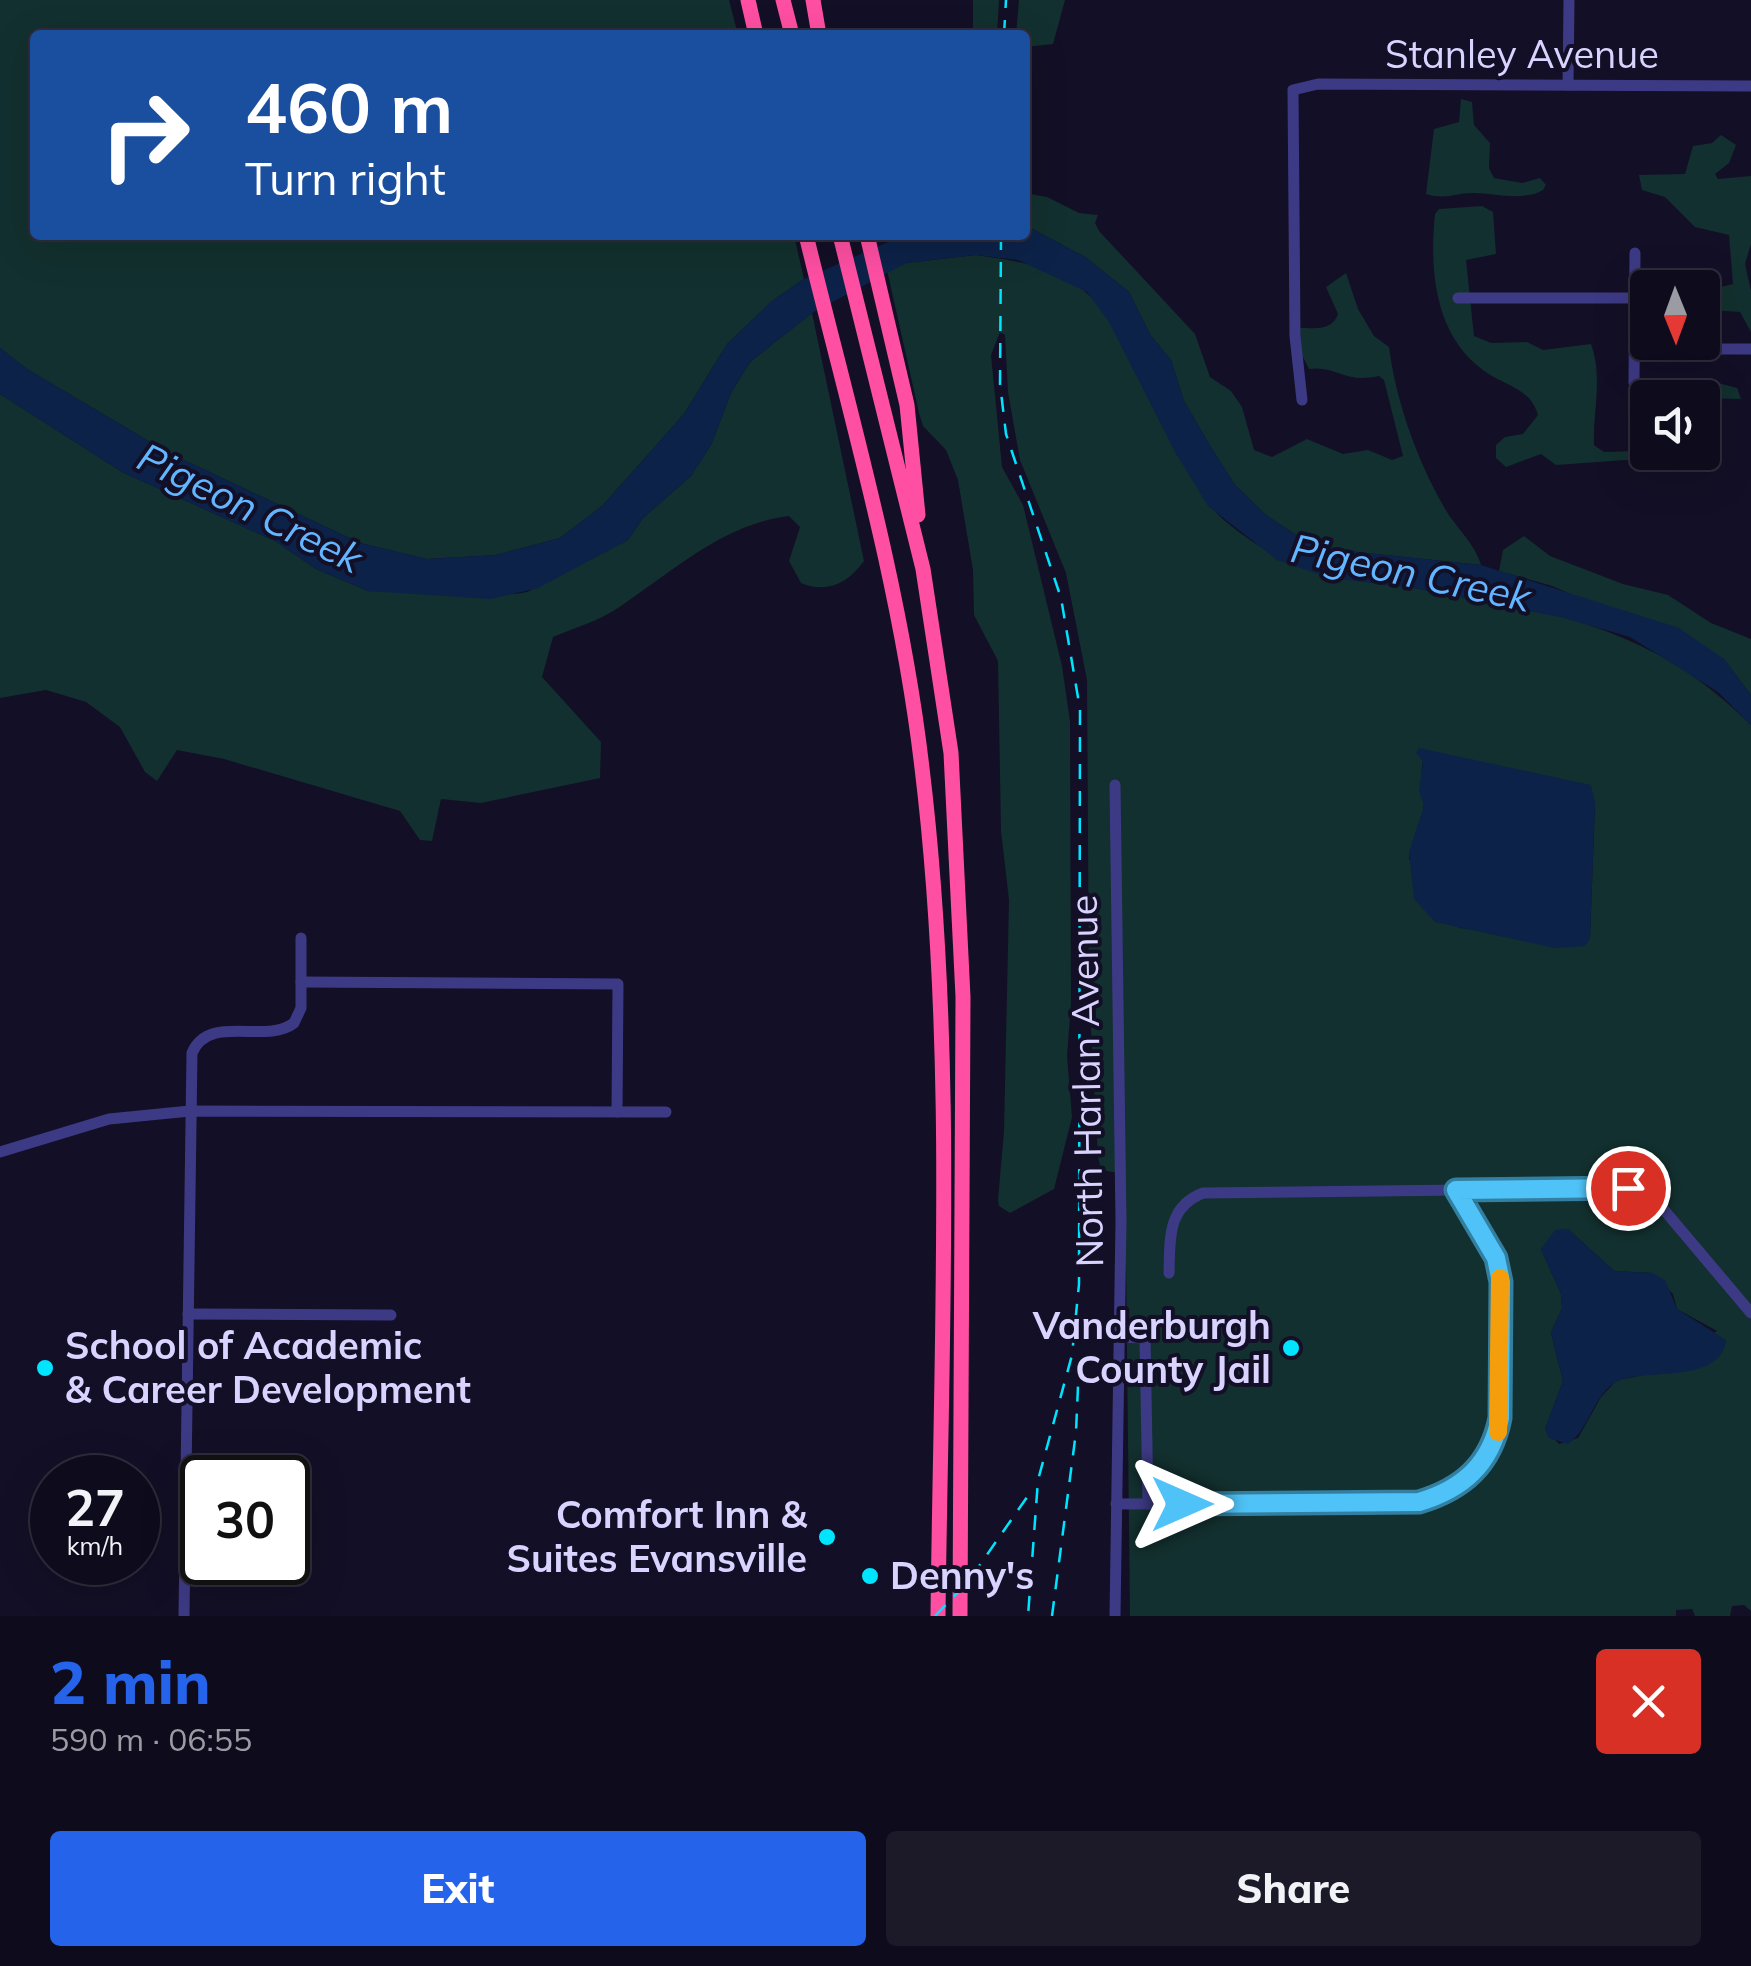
<!DOCTYPE html>
<html lang="en">
<head>
<meta charset="utf-8">
<style>
	body { margin:0; font-family:Mulish,sans-serif; background:#1c1929; color:#f1f3f6; height:100vh; display:flex; flex-direction:column; font-size:38px; white-space:nowrap }
	* { box-sizing:border-box; margin:0 }
	p { font-size:32px; color:#9b9ba3 }
	.icon { flex:none; width:55px; height:55px; fill:none; stroke:currentColor; stroke-width:2; stroke-linecap:round; stroke-linejoin:round }
	.map { position:relative; height:1616px; overflow:hidden }
	.details { display:flex; flex-direction:column; background:#0e0b1c; flex:1 }
	.details>* { flex:none }
	.top-card { position:absolute; left:30px; top:30px; width:1000px; height:210px; border-radius:10px; box-shadow:0 10px 40px #0002,0 0 0 2px #2e2b3b; background:#1a4fa0; color:#fff; overflow:hidden }
	.needle { width:65px; rotate:179deg }
	.fabs { position:absolute; left:1630px; top:270px; display:grid; gap:20px }
	.fabs a { display:grid; place-items:center; width:90px; height:90px; border-radius:10px; background:#0e0b1c; box-shadow:0 10px 40px #0002,0 0 0 2px #2e2b3b; font-size:50px }
	.speed { position:absolute; left:30px; top:1455px; display:flex; gap:20px; font-size:50px; font-weight:700; text-align:center }
	.speed>* { display:grid; place-content:center; width:130px; height:130px; border-radius:50%; background:#0e0b1c; box-shadow:0 10px 40px #0002,0 0 0 2px #2e2b3b; line-height:1 }
	.speed small { font-size:25px; font-weight:400 }
	.speed .limit { border:5px solid #111; border-radius:15px; background:#fff; color:#111 }
	.pin { position:absolute; display:grid; place-items:center; width:85px; height:85px; color:#fff; margin:-42px; border:5px solid #fff; border-radius:50%; box-shadow:0 2px 10px #0007 }
	.me { position:absolute; width:110px; margin:-55px; rotate:90deg; stroke-linejoin:round; filter:drop-shadow(0 0 8px #0008) }
	.turn { display:flex; align-items:center; gap:35px; height:210px; padding:0 50px; font-size:45px }
	.turn .icon { width:130px; height:130px; stroke-width:2.5 }
	.turn b { display:block; font-size:70px; line-height:85px }
	.round { display:grid; place-items:center; flex:none; width:105px; height:105px; border-radius:10px; background:#1c1929 }
	.head { display:flex; align-items:center; justify-content:space-between; height:170px; padding:0 50px }
	h1 { font-size:60px; font-weight:800; line-height:75px; color:#2563eb }
	.action { display:flex; gap:20px; margin-top:auto; padding:20px 50px }
	.action a { flex:1; height:115px; border-radius:10px; background:#2563eb; color:#fff; font-size:40px; font-weight:800; line-height:115px; text-align:center }
	.action a+a { background:#1c1929; color:#f1f3f6 }
	.map>svg:first-child { display:block }
	.green { fill:#12302f; fill-rule:evenodd }
	.water { fill:#0c2248 }
	.lines { fill:none; stroke-linecap:round; stroke-linejoin:round }
	.minor { stroke:#3d3a85; stroke-width:11 }
	.highway { stroke:#ff4fa3; stroke-width:15 }
	.rail { stroke:#00e5ff; stroke-width:2.5; stroke-dasharray:15 12; stroke-linecap:butt }
	.route-casing { stroke:#337fa1; stroke-width:25 }
	.route { stroke:#4fc3f7; stroke-width:18 }
	.slow { stroke:#f59e0b; stroke-width:18 }
	.poi-dot { fill:#00e5ff; stroke:#130f26; stroke-width:4 }
	.labels { text-anchor:middle; stroke-width:8; stroke-linejoin:round; paint-order:stroke }
	.street-label { font-size:38px; fill:#d9d4ff; stroke:#130f26 }
	.poi-label { font-size:38px; font-weight:bold; fill:#d9d4ff; stroke:#130f26; text-anchor:end }
	.water-label { font-size:40px; font-style:italic; fill:#62b6ff; stroke:#130f26 }
</style>
</head>
<body>
<div class="map">
<svg width="1751" height="1616" viewBox="0 0 1751 1616">
	<rect width="100%" height="100%" fill="#130f26"/>
	<g class="green">
		<polygon points="0,0 729,0 738,35 35,35 35,235 794,235 804,279 772,301 727,344 684,414 602,506 560,538 496,555 427,559 360,543 167,452 27,369 0,348"/>
		<polygon points="973,0 999,0 997,35 973,35"/>
		<polygon points="1019,0 1065,0 1053,44 1025,47 1025,35 1016,35"/>
		<path d="M 1461,99 L 1472,102 L 1474,125 L 1490,143 L 1489,168 L 1494,178 L 1522,183 L 1540,178 L 1546,185 L 1543,190 C 1523,202 1494,193 1473,193 C 1455,193 1447,200 1426,194 L 1434,129 L 1459,122 Z"/>
		<polygon points="1721,135 1736,145 1729,163 1715,174 1718,179 1751,176 1751,244 1745,264 1751,291 1751,332 1740,312 1710,310 1703,300 1709,290 1733,284 1729,235 1695,227 1665,197 1642,190 1639,175 1685,174 1693,146 1712,143"/>
		<path d="M 1025,193 L 1047,197 L 1079,213 L 1098,215 L 1095,223 L 1099,231 L 1195,334 L 1210,377 L 1231,391 L 1242,407 L 1254,450 L 1272,457 L 1307,439 L 1343,454 L 1368,450 L 1392,460 L 1403,456 L 1384,380 L 1379,376 C 1344,384 1336,365 1309,369 L 1301,353 L 1300,328 C 1315,328 1332,331 1338,314 L 1326,287 L 1346,273 L 1358,309 L 1374,336 L 1389,347 C 1396,401 1417,460 1444,507 C 1455,527 1475,543 1481,565 L 1338,550 L 1296,535 L 1266,515 L 1235,485 L 1212,449 L 1184,401 L 1171,360 L 1151,336 L 1129,292 L 1085,257 L 1025,225 Z"/>
		<path d="M 1482,206 L 1493,212 L 1496,254 L 1466,260 L 1474,336 L 1491,343 L 1527,342 L 1543,350 L 1591,344 C 1603,378 1593,409 1594,445 L 1604,452 L 1640,451 L 1646,434 L 1630,424 L 1630,417 L 1646,411 L 1648,452 L 1660,453 L 1653,458 L 1556,465 L 1541,454 L 1506,467 L 1496,458 L 1496,445 L 1505,437 L 1523,434 L 1538,415 C 1531,391 1511,387 1492,376 C 1435,342 1429,273 1435,214 L 1439,209 Z"/>
		<path d="M 976,255 C 1012,260 1053,266 1083,290 C 1122,320 1160,421 1186,466 C 1198,487 1206,505 1225,521 C 1293,577 1332,575 1414,588 C 1548,610 1651,625 1751,725 L 1751,1611 L 1744,1605 L 1732,1606 L 1730,1616 L 1695,1616 L 1692,1609 L 1676,1610 L 1676,1616 L 1130,1616 L 1125,1174 L 1101,1170 L 1098,1157 L 1089,994 L 1087,680 L 1066,573 L 1020,460 L 1008,392 L 1005,335 L 1000,332 L 991,355 L 1002,467 L 1023,505 L 1062,666 L 1070,721 L 1071,1004 L 1067,1056 L 1072,1117 L 1054,1189 L 1010,1213 L 999,1206 L 998,1200 L 1004,1131 L 1009,900 L 1001,831 L 998,661 L 974,615 L 973,570 L 958,480 L 946,450 L 923,426 L 919,413 L 887,270 L 906,263 ZM 1423,762 L 1595,803 L 1590,938 L 1555,948 L 1498,932 L 1460,928 L 1409,859 C 1411,840 1423,821 1424,803 C 1425,788 1419,777 1423,762 ZM 1568,1229 L 1614,1271 L 1652,1273 L 1673,1294 L 1677,1309 L 1717,1331 L 1639,1376 L 1617,1380 L 1601,1397 L 1578,1438 L 1559,1444 L 1545,1429 L 1563,1381 L 1551,1333 L 1562,1308 L 1561,1294 L 1541,1249 Z"/>
		<path d="M 812,313 L 864,561 C 848,583 827,594 801,583 L 789,561 L 800,527 L 789,516 C 723,524 672,572 618,608 C 599,621 574,628 553,637 L 542,677 L 601,742 L 600,778 L 481,803 L 441,799 L 432,841 L 420,840 L 400,811 L 224,759 L 177,750 L 157,781 L 145,772 L 120,727 L 86,702 L 46,690 L 0,698 L 0,394 L 122,472 L 275,541 L 316,569 L 368,591 L 515,594 L 527,592 L 628,540 L 643,518 L 691,476 L 712,443 L 731,393 L 750,362 Z"/>
		<polygon points="1714,382 1737,388 1741,399 1660,397 1667,388"/>
		<polygon points="1524,536 1550,556 1623,584 1668,595 1711,623 1751,639 1751,695 1724,659 1552,586 1499,571 1503,550"/>
	</g>
	<g class="water">
		<polygon points="1025,225 1085,257 1129,292 1151,336 1171,360 1184,401 1212,449 1235,485 1266,515 1296,535 1338,550 1481,565 1679,628 1724,659 1751,695 1751,725 1718,692 1630,637 1564,618 1413,588 1330,578 1277,560 1208,506 1175,452 1109,322 1087,292 1018,260 976,255 906,263 812,313 750,362 731,393 712,443 691,476 643,518 628,540 538,588 491,599 368,591 316,569 275,541 122,472 0,394 0,348 27,369 167,452 360,543 427,559 496,555 560,538 602,506 684,414 727,344 772,301 804,279 904,235 1025,235"/>
		<polygon points="1419,748 1591,785 1595,803 1590,938 1585,946 1555,948 1435,922 1414,899 1409,852 1424,806 1419,791 1423,762 1416,753"/>
		<path d="M 1568,1229 L 1614,1271 L 1652,1273 L 1665,1280 L 1677,1309 L 1726,1340 C 1722,1382 1651,1370 1623,1379 C 1594,1388 1591,1429 1568,1444 L 1549,1438 L 1545,1429 L 1563,1381 L 1551,1333 L 1562,1308 L 1561,1294 L 1541,1249 L 1555,1230 Z"/>
	</g>
	<g class="lines">
		<g class="minor">
			<polyline points="1568,85 1569,0"/>
			<polyline points="1458,298 1635,298"/>
			<polyline points="1635,349 1751,349"/>
			<polyline points="1634,383 1635,253"/>
			<polyline points="1302,400 1295,336 1293,90 1318,84 1751,86"/>
			<polyline points="1115,785 1121,1221 1115,1616"/>
			<polyline points="301,982 618,984 617,1112"/>
			<polyline points="0,1152 109,1119 190,1111 666,1112"/>
			<path d="M 1169,1273 C 1170,1239 1167,1207 1203,1193 L 1627,1188 L 1654,1198 L 1751,1313"/>
			<polyline points="188,1314 391,1315"/>
			<polyline points="1117,1337 1145,1338 1148,1504"/>
			<path d="M 1116,1504 L 1419,1503 C 1463,1490 1491,1463 1500,1418 L 1501,1282 L 1486,1237 L 1456,1190"/>
			<path d="M 184,1616 L 192,1053 C 209,1013 265,1045 294,1023 L 301,1008 L 301,938"/>
		</g>
		<g class="highway">
			<polyline points="748,0 756,35"/>
			<polyline points="783,0 792,35"/>
			<polyline points="813,0 819,35"/>
			<path d="M 806,235 C 849,411 901,587 922,768 C 956,1048 941,1334 938,1616"/>
			<polyline points="840,235 923,569 951,753 963,997 960,1616"/>
			<polyline points="867,235 907,405 918,515"/>
		</g>
		<g class="rail">
			<polyline points="1004,35 1006,0"/>
			<polyline points="1001,235 1000,384 1006,434 1061,598 1080,709 1079,1284 1072,1355 1038,1480 1028,1616"/>
			<polyline points="935,1616 968,1582 1032,1490"/>
			<polyline points="1052,1616 1076,1432 1079,1363"/>
		</g>
	</g>
	<g class="lines">
		<g class="route-casing">
			<path id="route" d="M 1182,1504 L 1419,1502 C 1463,1489 1491,1464 1500,1418 L 1501,1282 L 1496,1258 L 1456,1190 L 1628,1188"/>
		</g>
		<use href="#route" class="route"/>
		<polyline class="slow" points="1498,1432 1500,1278"/>
	</g>
	<g class="poi-dot">
		<circle cx="1291" cy="1348" r="10"/>
		<circle cx="45" cy="1368" r="10"/>
		<circle cx="827" cy="1537" r="10"/>
		<circle cx="870" cy="1576" r="10"/>
	</g>
	<g class="labels">
		<g class="street-label">
			<text x="1522" y="68">Stanley Avenue</text>
			<text transform="translate(1087 1081) rotate(-91)" y="13">North Harlan Avenue</text>
		</g>
		<g class="poi-label">
			<text x="1271" y="1339">Vanderburgh<tspan x="1271" dy="44">County Jail</tspan></text>
			<text x="65" y="1359" text-anchor="start">School of Academic<tspan x="65" dy="44">&amp; Career Development</tspan></text>
			<text x="807" y="1528">Comfort Inn &amp;<tspan x="807" dy="44">Suites Evansville</tspan></text>
			<text x="890" y="1589" text-anchor="start">Denny's</text>
		</g>
		<g class="water-label">
			<text transform="translate(250 508) rotate(26)" y="14">Pigeon Creek</text>
			<text transform="translate(1411 573) rotate(12)" y="14">Pigeon Creek</text>
		</g>
	</g>
</svg>
<div class="fabs">
<a><svg class="needle" viewBox="-14 -14 28 28"><path d="M0-13l5 13h-10z" fill="#e53935"/><path d="M0 13l5-13h-10z" fill="#9b9ba3"/></svg></a>
<a><svg class="icon" aria-label="sound" viewBox="0 0 24 24"><path d="M4 9h4l5-4v14l-5-4H4zM17 9q2 3 0 6"/></svg></a>
</div>
<div class="speed"><div>27<small>km/h</small></div><div class="limit">30</div></div>
<div class="pin" style="left:1628px;top:1188px;background:#d93025"><svg class="icon" aria-label="arrive" viewBox="0 0 24 24"><path d="M6 21V4h12l-3 4 3 4H6"/></svg></div>
<svg class="me" style="left:1182px;top:1504px" viewBox="-20 -20 40 40"><path d="M0-17L14 15 0 8-14 15z" fill="#4fc3f7" stroke="#fff" stroke-width="4"/></svg>
<div class="top-card">
<div class="turn"><svg class="icon" aria-label="right" viewBox="0 0 24 24"><path d="M7 20v-9h11M14 6l5 5-5 5"/></svg><div><b>460 m</b>Turn right</div></div>
</div>
</div>
<section class="details">
<div class="head"><div><h1>2 min</h1><p>590 m · 06:55</p></div><a class="round" style="background:#d93025;color:#fff"><svg class="icon" aria-label="close" viewBox="0 0 24 24"><path d="M6 6l12 12M18 6L6 18"/></svg></a></div>
<div class="action"><a>Exit</a><a>Share</a></div>
</section>
</body>
</html>
